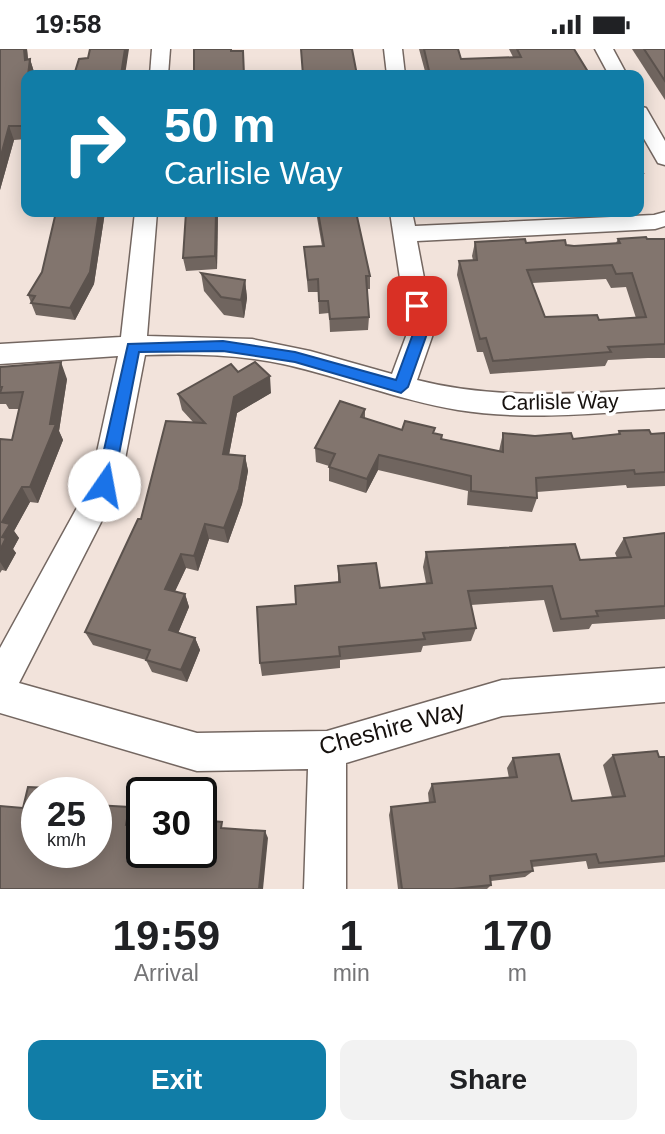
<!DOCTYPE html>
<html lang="en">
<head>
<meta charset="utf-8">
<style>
	body { margin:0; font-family:Arial,sans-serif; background:#f2f2f2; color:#202124; height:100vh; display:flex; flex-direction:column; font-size:26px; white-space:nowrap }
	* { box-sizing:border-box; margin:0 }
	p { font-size:23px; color:#757577 }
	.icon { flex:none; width:38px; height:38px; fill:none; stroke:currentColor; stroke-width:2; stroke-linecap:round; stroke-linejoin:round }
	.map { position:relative; height:840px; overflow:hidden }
	.drawer { display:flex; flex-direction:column; background:#fff; flex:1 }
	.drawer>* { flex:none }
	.top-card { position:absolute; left:21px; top:21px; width:623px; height:147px; border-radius:14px; box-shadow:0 4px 18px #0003; background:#117da7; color:#fff; overflow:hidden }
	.speed { position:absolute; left:21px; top:728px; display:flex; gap:14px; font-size:35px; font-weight:700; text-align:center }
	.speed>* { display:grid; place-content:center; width:91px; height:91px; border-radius:50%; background:#fff; box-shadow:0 4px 18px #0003; line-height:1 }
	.speed small { font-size:18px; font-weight:400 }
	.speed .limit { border:4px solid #111; border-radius:10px; background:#fff; color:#111 }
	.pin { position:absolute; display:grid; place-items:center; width:60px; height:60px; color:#fff; margin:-30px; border-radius:14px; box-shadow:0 4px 10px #0006 }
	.me { position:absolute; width:77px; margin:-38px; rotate:12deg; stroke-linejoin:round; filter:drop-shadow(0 0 5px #0008) }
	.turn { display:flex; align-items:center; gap:24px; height:147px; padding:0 28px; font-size:32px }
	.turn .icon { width:91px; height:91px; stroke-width:2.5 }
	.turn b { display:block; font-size:49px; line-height:60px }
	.eta { display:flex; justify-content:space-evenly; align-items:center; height:119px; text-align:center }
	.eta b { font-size:42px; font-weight:700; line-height:49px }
	.cta { display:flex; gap:14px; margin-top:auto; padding:14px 28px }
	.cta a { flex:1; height:80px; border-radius:14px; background:#117da7; color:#fff; font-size:28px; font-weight:700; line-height:80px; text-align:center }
	.cta a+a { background:#f2f2f2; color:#202124 }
	.status { display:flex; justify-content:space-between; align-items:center; height:49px; padding:0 35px; background:#fff; direction:ltr }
	.status svg { height:19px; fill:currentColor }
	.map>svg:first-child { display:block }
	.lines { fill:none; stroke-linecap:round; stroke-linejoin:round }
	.minor-casing { stroke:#746761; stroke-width:3 }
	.minor { fill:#fff; fill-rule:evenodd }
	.wall { fill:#70655f; fill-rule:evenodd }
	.shaded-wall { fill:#5b524d }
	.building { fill:#82756e; stroke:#5b524d; stroke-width:2; fill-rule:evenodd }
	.route { fill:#1a73e8; stroke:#114b97; stroke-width:2 }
	.labels { text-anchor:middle; stroke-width:7; stroke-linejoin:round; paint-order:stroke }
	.street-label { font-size:21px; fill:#16110e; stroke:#fff }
	.near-street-label { font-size:24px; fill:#16110e; stroke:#fff }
</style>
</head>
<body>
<div class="status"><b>19:58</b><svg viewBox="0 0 49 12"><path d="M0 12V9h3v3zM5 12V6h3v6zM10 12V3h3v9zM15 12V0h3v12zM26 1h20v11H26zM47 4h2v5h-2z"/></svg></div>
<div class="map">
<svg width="665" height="840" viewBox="0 0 665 840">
	<rect width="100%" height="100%" fill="#f2e3db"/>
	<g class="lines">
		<g class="minor-casing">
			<g id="minor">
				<polygon points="152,0 170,0 168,26 150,26"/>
				<polygon points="384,0 402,0 405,26 387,26"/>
				<polygon points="595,0 613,0 627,26 609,26"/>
				<polygon points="639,57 646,59 665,92 665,116 658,114 639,81"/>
				<path d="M 135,163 L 157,163 L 147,287 L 252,290 L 310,302 L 392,325 L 408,282 L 390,163 L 412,163 L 415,177 L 654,166 L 665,163 L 665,177 L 655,180 L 417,192 L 434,282 L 417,331 C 499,352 581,344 665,340 L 665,360 C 596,364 527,372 458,361 C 398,351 342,328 283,315 C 237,305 191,305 145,306 L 120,436 L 19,634 L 197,684 L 327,682 L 502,631 L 665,619 L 665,653 L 502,667 L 346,714 L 346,840 L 304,840 L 308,720 L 197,722 L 0,664 L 0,599 L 90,435 L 118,307 L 0,315 L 0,295 L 121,288 Z"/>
			</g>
		</g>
		<use href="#minor" class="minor"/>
	</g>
	<g class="wall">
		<polygon points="0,0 27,0 28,10 30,10 34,23 26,26 26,90 14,91 0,141"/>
		<polygon points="419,0 458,0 461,10 513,8 509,0 574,0 590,26 426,26"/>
		<polygon points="632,0 665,0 665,51"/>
		<polygon points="639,116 643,124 639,136"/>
		<polygon points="48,163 105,163 94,235 75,271 36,266 28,246 42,223 55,166 49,167"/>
		<polygon points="186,163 221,163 221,164 218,164 217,220 186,222 183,209"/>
		<polygon points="316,163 356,163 370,227 370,240 367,240 369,268 368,281 330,283 329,264 319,265 318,243 308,243 304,198 322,197"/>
		<path d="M 618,190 L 665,190 L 665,309 L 648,309 L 608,311 L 605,317 L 490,325 L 483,303 L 477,303 L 457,226 L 459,212 L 473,211 L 472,207 L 475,193 L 526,194 L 574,197 L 616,194 ZM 606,230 L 611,239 L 626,238 L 636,269 L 599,271 L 545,268 L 532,234 Z"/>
		<polygon points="201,224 245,231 247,249 244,269 224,266 204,242"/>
		<polygon points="0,318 67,330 59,382 63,391 38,454 30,453 14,482 19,489 13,500 16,504 6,522 2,521 0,524 0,390 12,391 19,360 9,360 6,355 0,355"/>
		<polygon points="238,323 271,344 237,364 229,406 245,407 248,422 242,455 228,494 209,490 198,522 186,519 175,542 185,545 189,558 178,584 195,589 200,601 187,633 152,623 146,611 93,596 85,583 141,470 193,373 182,361 178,345"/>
		<polygon points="365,360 365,369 402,381 434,385 441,390 499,402 503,384 573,390 618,385 619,382 651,385 665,384 665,437 627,439 626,436 537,443 537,449 532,463 467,456 468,442 378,421 366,444 329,432 329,417 316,413 315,399"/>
		<polygon points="665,484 665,570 592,575 589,580 553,583 544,551 471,556 476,579 471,592 423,597 421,603 340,611 340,619 262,627 260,614 296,555 338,533 338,517 380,539 426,534 423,518 426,503 580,511 617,509 615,504 624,489"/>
		<polygon points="613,706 665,708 665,813 588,820 586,812 532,818 533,822 525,828 491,832 491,836 487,840 398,840 389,766 391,758 429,754 428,744 432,735 509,729 507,719 513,709 572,752 612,748 603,716"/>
	</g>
	<g class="shaded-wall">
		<polygon points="24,0 27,0 29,21 30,10 34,23 34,26 28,26 25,11"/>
		<polygon points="125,0 129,0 125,26 121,26"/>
		<polygon points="26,43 26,88 22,77"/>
		<polygon points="9,77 14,91 0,141 0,110"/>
		<polygon points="99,163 105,163 94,235 75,271 70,259"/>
		<polygon points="216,163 218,163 217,220 215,207"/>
		<polygon points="245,231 247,249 244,269 241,251"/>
		<polygon points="61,313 67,330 59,382 63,391 38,454 30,438 50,375"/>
		<polygon points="270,327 271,344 237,364 226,421 223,405 234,348"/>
		<polygon points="379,406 378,421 366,444 367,430"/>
		<polygon points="245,407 248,422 242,455 228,494 224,479"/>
		<polygon points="22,438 30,453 14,482 19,489 13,500 16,504 6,522 0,513 0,501 2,488 2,473"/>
		<polygon points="205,475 209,490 198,522 194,507"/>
		<polygon points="181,505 186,519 170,553 165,540"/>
		<polygon points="185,545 189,558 174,594 169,581"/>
		<polygon points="195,589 200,601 187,633 181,621"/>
		<polygon points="129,758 137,767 134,784 126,776"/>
		<polygon points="265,782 268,789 263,840 259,840"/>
	</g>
	<g class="building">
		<polygon points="0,0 24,0 25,11 30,10 28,26 26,26 26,43 22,77 9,77 0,110"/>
		<polygon points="90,0 125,0 121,26 74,26 79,10 88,9"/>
		<polygon points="194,0 231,0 231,2 243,2 244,26 194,26"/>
		<polygon points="301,0 352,0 357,26 303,26"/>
		<polygon points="424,0 458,0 461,10 521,8 517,0 574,0 590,26 430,26"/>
		<polygon points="644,0 665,0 665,32"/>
		<polygon points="639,116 643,124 639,124"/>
		<polygon points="56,163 99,163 90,223 70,259 31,254 35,247 28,246 42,223"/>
		<polygon points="186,163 216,163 215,207 183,209"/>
		<polygon points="318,163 356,163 370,227 366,227 369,268 330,270 328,252 319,252 318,230 308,231 304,198 324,197"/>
		<path d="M 646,188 L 647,190 L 665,190 L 665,295 L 608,298 L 611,303 L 493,312 L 486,289 L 480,290 L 459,212 L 477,211 L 475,193 L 525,190 L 526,194 L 565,191 L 566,196 L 574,197 L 620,194 L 618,190 ZM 612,216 L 616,225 L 632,224 L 646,268 L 599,271 L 597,266 L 545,268 L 527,221 Z"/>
		<polygon points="201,224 245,231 241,251 221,248"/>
		<polygon points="61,313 50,375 56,375 30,438 22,438 2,473 10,475 2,488 6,489 0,501 0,390 12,391 23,343 0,344 2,338 0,338 0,318"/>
		<polygon points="255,313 270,327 234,348 223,405 245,407 239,440 224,479 205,475 194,507 181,505 165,540 185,545 169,581 195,589 181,621 146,611 150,601 85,583 138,470 141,470 166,372 205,374 178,345 231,315 238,323"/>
		<polygon points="340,352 365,360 361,368 402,381 405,372 435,379 433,384 442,386 441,390 503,403 503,384 535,387 571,384 573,390 620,385 619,382 649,381 651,385 665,384 665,423 635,425 634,421 536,429 537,449 471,442 471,427 379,406 367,430 329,418 335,405 315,399"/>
		<polygon points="665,484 665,557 596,562 598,567 561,570 552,537 468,542 476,579 423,584 425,590 339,598 340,607 260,614 257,558 296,555 295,537 340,533 338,517 376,514 380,539 432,534 426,503 575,495 580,511 631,508 624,489"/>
		<polygon points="657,702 659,708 665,708 665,807 599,814 596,805 531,812 533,822 490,827 491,836 453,840 402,840 391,758 435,753 432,735 517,728 513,709 559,705 572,752 625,747 613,706"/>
		<polygon points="28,738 73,740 72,744 37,744 37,803 96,803 96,756 129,758 126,776 142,778 142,803 201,803 201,771 222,773 221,779 265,782 259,840 0,840 0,757 23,759"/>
	</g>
	<polygon class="route" points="417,253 424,257 428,282 408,338 401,344 295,313 223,302 139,303 113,436 110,441 99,441 96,436 128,295 223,292 295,303 396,331 414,282 411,257"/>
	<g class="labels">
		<g class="street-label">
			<text transform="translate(560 353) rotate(-1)" y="7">Carlisle Way</text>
		</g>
		<g class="near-street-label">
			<text transform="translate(392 679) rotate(-15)" y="8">Cheshire Way</text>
		</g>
	</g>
</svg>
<div class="speed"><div>25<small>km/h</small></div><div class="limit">30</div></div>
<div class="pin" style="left:417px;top:257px;background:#d93025"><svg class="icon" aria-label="arrive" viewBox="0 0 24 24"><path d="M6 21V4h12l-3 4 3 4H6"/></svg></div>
<svg class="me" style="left:104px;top:436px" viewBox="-20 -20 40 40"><circle r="19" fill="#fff"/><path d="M0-13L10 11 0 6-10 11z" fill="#1a73e8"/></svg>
<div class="top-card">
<div class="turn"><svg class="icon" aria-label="right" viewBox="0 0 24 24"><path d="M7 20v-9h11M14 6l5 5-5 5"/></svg><div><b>50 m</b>Carlisle Way</div></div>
</div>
</div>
<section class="drawer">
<div class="eta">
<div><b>19:59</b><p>Arrival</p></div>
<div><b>1</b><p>min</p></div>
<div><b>170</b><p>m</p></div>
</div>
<div class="cta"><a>Exit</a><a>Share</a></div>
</section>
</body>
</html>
